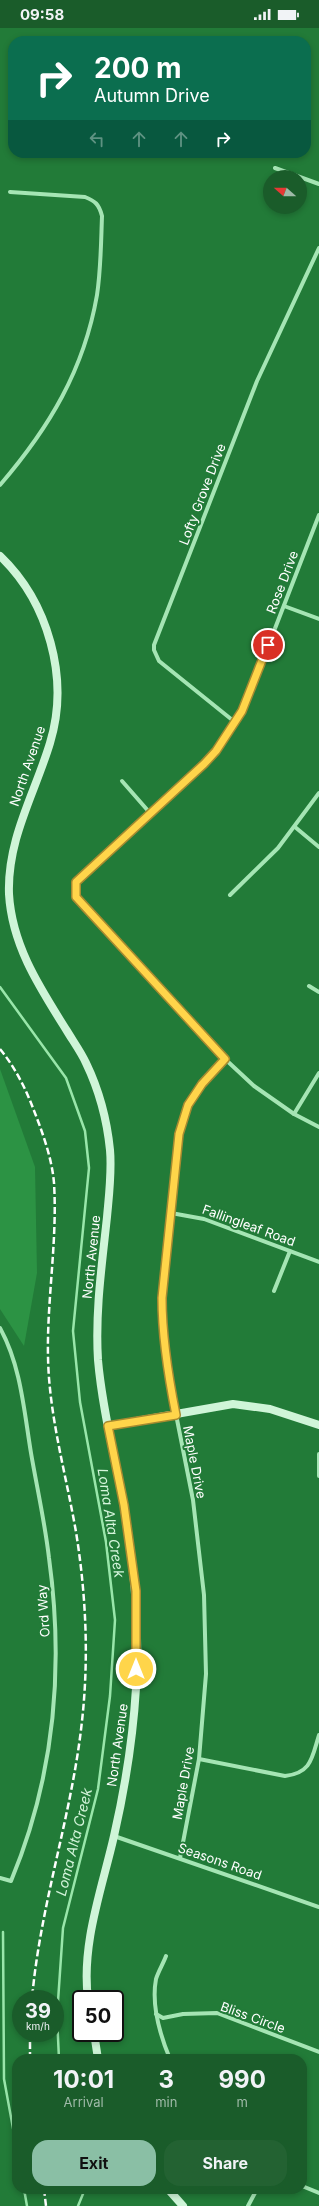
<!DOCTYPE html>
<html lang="en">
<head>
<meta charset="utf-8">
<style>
	body { margin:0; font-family:Inter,sans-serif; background:#236232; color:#f1f3f6; height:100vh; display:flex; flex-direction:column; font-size:15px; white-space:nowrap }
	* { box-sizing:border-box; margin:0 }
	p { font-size:13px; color:#9fbaa8 }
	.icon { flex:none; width:22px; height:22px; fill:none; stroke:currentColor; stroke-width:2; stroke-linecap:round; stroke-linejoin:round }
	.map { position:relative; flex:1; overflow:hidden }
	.drawer { position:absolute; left:12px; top:2026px; width:295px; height:140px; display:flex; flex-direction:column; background:#1a5c2a; border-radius:16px; box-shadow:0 2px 6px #0003 }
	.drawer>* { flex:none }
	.top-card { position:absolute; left:8px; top:8px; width:303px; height:122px; border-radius:16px; box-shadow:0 2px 6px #0003; background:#0b6e4f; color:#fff; overflow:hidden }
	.needle { width:26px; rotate:291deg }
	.buttons { position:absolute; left:263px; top:142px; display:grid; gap:8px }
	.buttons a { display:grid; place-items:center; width:44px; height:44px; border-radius:50%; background:#1a5c2a; box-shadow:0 2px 6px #0003; font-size:20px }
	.speed { position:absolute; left:12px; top:1962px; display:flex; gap:8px; font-size:20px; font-weight:700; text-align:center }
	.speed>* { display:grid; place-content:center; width:52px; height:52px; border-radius:50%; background:#1a5c2a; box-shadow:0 2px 6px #0003; line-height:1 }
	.speed small { font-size:10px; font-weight:400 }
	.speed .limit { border:2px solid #111; border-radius:6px; background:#fff; color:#111 }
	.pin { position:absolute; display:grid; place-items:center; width:34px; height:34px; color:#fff; margin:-17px; border:2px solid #fff; border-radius:50%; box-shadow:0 1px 4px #0007 }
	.me { position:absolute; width:44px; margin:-22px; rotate:0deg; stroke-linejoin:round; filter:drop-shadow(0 0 3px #0008) }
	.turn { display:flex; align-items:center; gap:14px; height:84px; padding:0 20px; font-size:18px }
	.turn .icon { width:52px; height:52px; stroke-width:2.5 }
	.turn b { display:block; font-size:28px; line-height:34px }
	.lanes { display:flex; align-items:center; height:38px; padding:0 20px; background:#0003; justify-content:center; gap:20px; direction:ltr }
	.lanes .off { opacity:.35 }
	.eta { display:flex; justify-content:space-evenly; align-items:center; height:68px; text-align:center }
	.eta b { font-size:24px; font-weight:700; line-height:28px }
	.cta { display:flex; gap:8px; margin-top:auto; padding:8px 20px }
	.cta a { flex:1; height:46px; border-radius:16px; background:#8abfa5; color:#111; font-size:16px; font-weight:700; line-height:46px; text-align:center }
	.cta a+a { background:#236232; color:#f1f3f6 }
	.status { display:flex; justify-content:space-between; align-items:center; height:28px; padding:0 20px; background:#1a5c2a; direction:ltr }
	.status svg { height:11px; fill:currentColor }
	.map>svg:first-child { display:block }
	.green { fill:#2c9344 }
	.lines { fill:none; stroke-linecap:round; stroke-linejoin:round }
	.stream { stroke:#99e6aa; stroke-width:2.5 }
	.street { stroke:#a5e5b4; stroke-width:4 }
	.secondary { stroke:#cff5d8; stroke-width:8 }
	.rail { stroke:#fff; stroke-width:2.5; stroke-dasharray:7 3; stroke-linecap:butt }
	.route-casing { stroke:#a68a30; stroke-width:10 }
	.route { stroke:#ffd54a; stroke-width:7 }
	.labels { text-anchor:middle; stroke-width:4; stroke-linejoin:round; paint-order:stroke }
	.street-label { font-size:13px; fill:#fff; stroke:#227b38 }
	.water-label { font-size:14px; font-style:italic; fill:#d4f5db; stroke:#227b38 }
</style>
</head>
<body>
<div class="status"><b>09:58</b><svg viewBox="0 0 49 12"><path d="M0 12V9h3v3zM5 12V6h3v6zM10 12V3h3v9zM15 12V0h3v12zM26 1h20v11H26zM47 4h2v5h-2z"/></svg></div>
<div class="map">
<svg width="319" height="2178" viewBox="0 0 319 2178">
	<rect width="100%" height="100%" fill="#227b38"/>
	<polygon class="green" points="0,1041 35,1139 37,1245 24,1318 0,1281"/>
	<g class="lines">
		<g class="stream">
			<polyline points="0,959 66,1050 85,1103 89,1140 73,1303 80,1374 106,1514 115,1592 110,1668 98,1761 63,1900 57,1988 59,2031"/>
			<polyline points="3,1904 4,2051 17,2122"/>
			<polyline points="24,2161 27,2178"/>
			<polyline points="78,2178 85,2161"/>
		</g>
		<g class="street">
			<polyline points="275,140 319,156"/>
			<path d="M 0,457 C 49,400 84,342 97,267 C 101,241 101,214 102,188 C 99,176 95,173 85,169 L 10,164"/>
			<path d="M 319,487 L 243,683 C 206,746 137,797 83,846 L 76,854 L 76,869 L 225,1031 L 254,1058 L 294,1086 L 319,1099"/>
			<polyline points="284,578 319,591"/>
			<polyline points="236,695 159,633 154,622 154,617 257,353 319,220"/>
			<polyline points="122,753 150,785"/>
			<polyline points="295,799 319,819"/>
			<polyline points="230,867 278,820 319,765"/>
			<polyline points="309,958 319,964"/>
			<polyline points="294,1086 319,1045"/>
			<polyline points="171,1185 204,1191 319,1234"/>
			<polyline points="274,1263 290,1223"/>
			<path d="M 0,1300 C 21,1338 24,1383 31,1425 C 37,1460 45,1495 49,1530 C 64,1639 54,1750 11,1853 L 0,1850"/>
			<polyline points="319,1426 319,1448"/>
			<path d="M 199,1731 L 285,1748 C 312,1745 312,1729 319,1707"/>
			<polyline points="114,1808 319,1879"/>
			<polyline points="180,1830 199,1731 206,1646 204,1567 193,1472 164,1326 162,1269 179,1106 188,1077 202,1056 225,1031"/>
			<path d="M 166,1928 C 163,1936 158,1944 156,1951 C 151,1978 160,2007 170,2031"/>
			<polyline points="156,1986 163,1990 183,1986 217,1985 319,2024"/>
			<polyline points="302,2158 319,2165"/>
			<polyline points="248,2178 257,2161"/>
		</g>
		<g class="secondary">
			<path d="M 0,528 C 48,574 70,650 50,715 C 35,765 7,811 9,866 C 12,918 40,960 67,1003 C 73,1013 81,1024 86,1035 C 99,1062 107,1092 110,1122 C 112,1144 109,1167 107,1189 C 102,1236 95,1284 98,1332 C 102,1379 114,1426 123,1473 C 134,1534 140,1597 136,1660 C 133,1710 125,1760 114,1808 C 102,1861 81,1916 88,1971"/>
			<polyline points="108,1398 233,1376 270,1381 319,1397"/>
			<polyline points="94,2005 98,2031"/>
			<polyline points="168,2161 183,2178"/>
		</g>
		<g class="rail">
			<path d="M 0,1021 C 14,1038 25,1059 33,1080 C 42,1103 52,1130 54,1155 C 58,1220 44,1285 49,1350 C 53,1402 67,1452 76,1504 C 86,1566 89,1630 82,1693 C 72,1787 40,1877 32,1971"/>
			<polyline points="30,2031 30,2005"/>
			<polyline points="44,2161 46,2178"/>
		</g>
	</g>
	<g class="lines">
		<g class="route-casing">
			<path id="route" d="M 136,1641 L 136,1563 L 124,1477 L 108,1398 L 176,1387 C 168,1347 162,1310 162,1270 L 179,1106 L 188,1077 L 202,1056 L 225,1031 L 76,869 L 76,854 L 204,736 L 216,723 L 242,683 L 268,617"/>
		</g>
		<use href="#route" class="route"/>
	</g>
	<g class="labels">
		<g class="street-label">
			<text transform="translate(202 466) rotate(-69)" y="5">Lofty Grove Drive</text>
			<text transform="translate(282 554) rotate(-69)" y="5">Rose Drive</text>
			<text transform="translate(27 738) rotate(-71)" y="5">North Avenue</text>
			<text transform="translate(249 1197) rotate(20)" y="5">Fallingleaf Road</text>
			<text transform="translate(91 1229) rotate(-84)" y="5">North Avenue</text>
			<text transform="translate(195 1434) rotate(79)" y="5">Maple Drive</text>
			<text transform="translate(43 1583) rotate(-94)" y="5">Ord Way</text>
			<text transform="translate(117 1717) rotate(-82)" y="5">North Avenue</text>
			<text transform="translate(183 1755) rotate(-80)" y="5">Maple Drive</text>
			<text transform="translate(220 1833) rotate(19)" y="5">Seasons Road</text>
			<text transform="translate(253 1989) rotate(20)" y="5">Bliss Circle</text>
		</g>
		<g class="water-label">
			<text transform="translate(111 1495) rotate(81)" y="5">Loma Alta Creek</text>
			<text transform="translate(74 1814) rotate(-76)" y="5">Loma Alta Creek</text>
		</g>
	</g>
</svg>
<div class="buttons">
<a><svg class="needle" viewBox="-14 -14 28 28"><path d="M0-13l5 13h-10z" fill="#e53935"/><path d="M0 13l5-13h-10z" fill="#9fbaa8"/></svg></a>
</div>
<div class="speed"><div>39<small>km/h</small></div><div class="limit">50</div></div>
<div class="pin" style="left:268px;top:617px;background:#d93025"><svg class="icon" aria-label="arrive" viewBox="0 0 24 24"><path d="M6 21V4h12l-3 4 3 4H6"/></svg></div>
<svg class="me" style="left:136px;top:1641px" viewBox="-20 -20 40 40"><circle r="17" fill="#ffd54a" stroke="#fff" stroke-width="3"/><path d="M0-11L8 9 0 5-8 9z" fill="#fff"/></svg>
<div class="top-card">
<div class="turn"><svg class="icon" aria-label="right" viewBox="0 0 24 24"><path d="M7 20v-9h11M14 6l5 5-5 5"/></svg><div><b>200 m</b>Autumn Drive</div></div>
<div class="lanes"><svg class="icon off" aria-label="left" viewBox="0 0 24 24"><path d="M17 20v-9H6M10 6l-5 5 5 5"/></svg><svg class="icon off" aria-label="ahead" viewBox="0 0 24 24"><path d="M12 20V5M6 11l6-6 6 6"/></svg><svg class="icon off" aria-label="ahead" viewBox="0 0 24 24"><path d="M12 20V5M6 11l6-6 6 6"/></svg><svg class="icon" aria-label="right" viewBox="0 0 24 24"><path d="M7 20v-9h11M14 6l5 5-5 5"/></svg></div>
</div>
<section class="drawer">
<div class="eta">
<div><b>10:01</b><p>Arrival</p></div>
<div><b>3</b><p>min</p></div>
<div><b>990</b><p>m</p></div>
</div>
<div class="cta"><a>Exit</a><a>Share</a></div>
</section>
</div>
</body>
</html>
